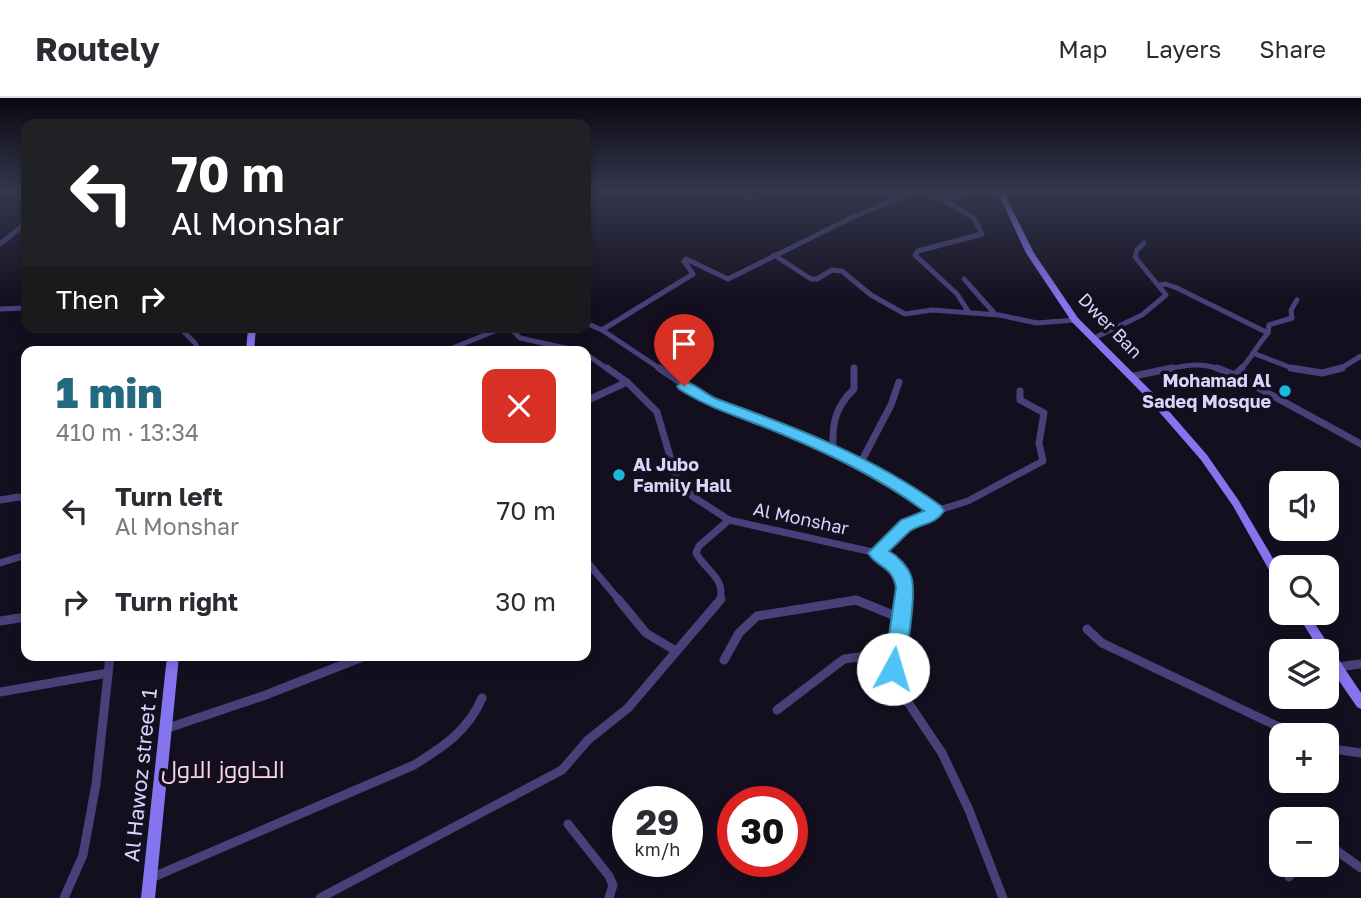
<!DOCTYPE html>
<html lang="en">
<head>
<meta charset="utf-8">
<style>
	body { margin:0; font-family:"Golos Text",Cairo,sans-serif; background:#f7f7f7; color:#2b2b33; height:100vh; display:flex; flex-direction:column; font-size:26px; white-space:nowrap }
	* { box-sizing:border-box; margin:0 }
	p { font-size:23px; color:#7c7c81 }
	.icon { flex:none; width:38px; height:38px; fill:none; stroke:currentColor; stroke-width:2; stroke-linecap:round; stroke-linejoin:round }
	.map { position:relative; flex:1; overflow:hidden }
	.details { position:absolute; left:21px; top:248px; width:570px; height:315px; display:flex; flex-direction:column; background:#fff; border-radius:14px; box-shadow:0 4px 10px #0003 }
	.details>* { flex:none }
	.top-card { position:absolute; left:21px; top:21px; width:570px; height:214px; border-radius:14px; box-shadow:0 4px 10px #0003; background:#202124; color:#fff; overflow:hidden }
	.buttons { position:absolute; left:1269px; top:373px; display:grid; gap:14px }
	.buttons a { display:grid; place-items:center; width:70px; height:70px; border-radius:14px; background:#fff; box-shadow:0 4px 10px #0003; font-size:35px }
	.speed { position:absolute; left:612px; top:688px; display:flex; gap:14px; font-size:35px; font-weight:700; text-align:center }
	.speed>* { display:grid; place-content:center; width:91px; height:91px; border-radius:50%; background:#fff; box-shadow:0 4px 10px #0003; line-height:1 }
	.speed small { font-size:18px; font-weight:400 }
	.speed .limit { border:10px solid #d22; background:#fff; color:#111 }
	.pin { position:absolute; display:grid; place-items:center; width:60px; height:60px; color:#fff; margin:-72px -30px; border-radius:50% 50% 50% 0; rotate:-45deg; box-shadow:0 0 7px #0007 }
	.pin .icon { rotate:45deg }
	.me { position:absolute; width:77px; margin:-38px; rotate:6deg; stroke-linejoin:round; filter:drop-shadow(0 0 5px #0008) }
	.turn { display:flex; align-items:center; gap:24px; height:147px; padding:0 35px; font-size:32px }
	.turn .icon { width:91px; height:91px; stroke-width:2.5 }
	.turn b { display:block; font-size:49px; line-height:60px }
	.then { display:flex; align-items:center; height:66px; padding:0 35px; background:#0003; gap:14px; font-size:26px }
	.round { display:grid; place-items:center; flex:none; width:74px; height:74px; border-radius:14px; background:#f7f7f7 }
	.overview { display:flex; align-items:center; justify-content:space-between; height:119px; padding:0 35px }
	h1 { font-size:42px; font-weight:800; line-height:52px; color:#236a80 }
	ul { padding:0; list-style:none }
	li { display:flex; align-items:center; gap:21px; height:91px; padding:0 35px }
	li div { flex:1 }
	li b { display:block; font-size:26px }
	li em { font-style:normal }
	header { display:flex; align-items:center; gap:42px; box-sizing:border-box; height:98px; padding:0 35px; background:#fff; border-bottom:2px solid #e1e1e2 }
	header strong { font-size:33px }
	nav { display:flex; gap:38px; margin-inline-start:auto; font-size:24px }
	.map>svg:first-child { display:block }
	.lines { fill:none; stroke-linecap:round; stroke-linejoin:round }
	.street-far2 { stroke:#484079; stroke-width:5 }
	.street-far1 { stroke:#484079; stroke-width:7 }
	.street { stroke:#484079; stroke-width:9 }
	.secondary { fill:#8475ef; fill-rule:evenodd }
	.route { fill:#4fc3f7; stroke:#337fa1; stroke-width:2 }
	.poi-dot { fill:#1ab7df; stroke:#140f1f; stroke-width:2.5 }
	.labels { text-anchor:middle; stroke-width:7; stroke-linejoin:round; paint-order:stroke }
	.street-label { font-size:18px; fill:#dbd3fa; stroke:#140f1f }
	.poi-label { font-size:18px; font-weight:bold; fill:#dbd3fa; stroke:#140f1f; text-anchor:end }
	.near-street-label { font-size:21px; fill:#dbd3fa; stroke:#140f1f }
	.near-quarter-label { font-size:24px; fill:#fad5e9; stroke:#140f1f }
</style>
</head>
<body>
<header>
<strong>Routely</strong>
<nav><a>Map</a><a>Layers</a><a>Share</a></nav>
</header>
<div class="map">
<svg width="1361" height="800" viewBox="0 0 1361 800">
	<rect width="100%" height="100%" fill="#140f1f"/>
	<g class="lines">
		<g class="street-far2">
			<polyline points="740,93 752,100"/>
			<polyline points="944,102 974,120 982,136 918,153 915,157 957,196 968,213"/>
			<polyline points="0,146 26,125"/>
			<polyline points="774,157 811,181 817,181 832,172 842,173 871,197 905,216 932,212 999,217 1037,225 1075,222"/>
			<polyline points="964,181 995,216"/>
			<path d="M 1159,187 L 1166,186 L 1177,190 L 1268,235 C 1257,247 1252,260 1240,272"/>
			<polyline points="0,211 26,210"/>
			<polyline points="586,225 602,232 662,272"/>
			<polyline points="179,229 195,245 199,254"/>
			<polyline points="602,232 693,176 684,163 686,161 728,181 855,118 915,93 943,101 974,94 988,94 1003,99 1009,93"/>
			<polyline points="1268,235 1269,227 1292,220 1291,212 1297,202"/>
			<polyline points="1094,240 1142,217 1166,197 1135,159 1137,152 1144,145"/>
			<polyline points="443,254 497,232 511,231 520,240 583,254"/>
			<polyline points="1253,255 1297,272"/>
			<polyline points="586,256 609,272"/>
			<path d="M 1163,272 C 1185,267 1201,264 1222,272"/>
			<polyline points="1338,272 1361,258"/>
		</g>
		<g class="street-far1">
			<polyline points="607,270 627,284 657,314 676,379 692,398 729,422 877,455 898,470 903,479 903,502"/>
			<polyline points="659,270 707,302 841,356 907,391 936,413"/>
			<polyline points="1217,270 1235,277 1361,346"/>
			<polyline points="1291,270 1322,275 1342,270"/>
			<polyline points="1235,277 1242,270"/>
			<polyline points="1134,278 1172,270"/>
			<polyline points="586,303 627,284"/>
			<path d="M 833,353 C 832,327 834,310 854,291 L 854,270"/>
			<polyline points="860,366 891,307 899,284"/>
			<polyline points="0,402 19,399 26,402"/>
			<polyline points="877,455 906,427 926,421 936,413 968,403 1043,363 1039,345 1044,315 1020,302 1020,293"/>
			<polyline points="0,465 26,457"/>
			<polyline points="588,465 619,502"/>
			<path d="M 720,502 C 726,480 705,472 696,455 L 699,448 L 729,422"/>
			<polyline points="853,502 857,502"/>
		</g>
		<g class="street">
			<polyline points="618,501 646,535 676,553"/>
			<polyline points="903,501 893,571 899,591 942,655 969,712 1003,800"/>
			<polyline points="0,523 26,519"/>
			<polyline points="1087,531 1102,545 1296,637"/>
			<polyline points="724,562 739,535 757,518 856,502 898,519"/>
			<polyline points="1337,569 1361,566"/>
			<polyline points="0,594 108,575"/>
			<polyline points="777,612 844,561 868,558 893,571"/>
			<polyline points="165,631 263,598 365,558"/>
			<polyline points="1326,650 1361,655"/>
			<polyline points="568,726 609,778 613,787 609,800"/>
			<polyline points="1326,745 1361,770"/>
			<polyline points="1289,779 1298,766"/>
			<path d="M 151,780 L 414,667 C 443,649 468,633 482,600"/>
			<polyline points="64,800 83,757 96,686 110,558"/>
			<polyline points="320,800 562,672 588,642 628,610 721,501"/>
		</g>
		<g class="secondary">
			<polygon points="1001,98 1006,99 1034,155 1078,220 1154,296 1207,357 1239,403 1281,474 1281,487 1277,486 1233,408 1201,362 1148,301 1072,224 1026,155 1000,99"/>
			<polygon points="248,229 256,229 254,254 246,254"/>
			<polygon points="1296,514 1307,514 1361,595 1361,611 1357,609 1326,564 1326,553 1320,553"/>
			<polygon points="167,558 179,558 155,800 141,800"/>
		</g>
	</g>
	<linearGradient id="sky" x2="0" y2="1"><stop stop-color="#0b0811"/><stop offset="0.45" stop-color="#34374d"/><stop offset="1" stop-color="#34374d" stop-opacity="0"/></linearGradient>
	<rect width="1361" height="205" fill="url(#sky)"/>
	<path class="route" d="M 684,283 C 696,286 705,296 717,301 C 795,329 874,359 941,408 L 944,413 C 935,427 922,425 910,433 C 903,439 896,447 889,453 C 898,458 908,469 911,478 C 917,494 907,561 900,577 L 893,580 L 886,577 L 884,571 L 896,490 C 893,468 877,470 868,455 L 901,422 L 924,413 C 879,379 825,354 772,332 C 740,319 708,310 679,291 L 677,288 Z"/>
	<g class="poi-dot">
		<circle cx="1285" cy="293" r="7"/>
		<circle cx="619" cy="377" r="7"/>
	</g>
	<g class="labels">
		<g class="street-label">
			<text transform="translate(1110 228) rotate(46)" y="6">Dwer Ban</text>
			<text transform="translate(801 421) rotate(12)" y="6">Al Monshar</text>
		</g>
		<g class="poi-label">
			<text x="1271" y="289">Mohamad Al<tspan x="1271" dy="21">Sadeq Mosque</tspan></text>
			<text x="633" y="373" text-anchor="start">Al Jubo<tspan x="633" dy="21">Family Hall</tspan></text>
		</g>
		<g class="near-street-label">
			<text transform="translate(141 677) rotate(-84)" y="7">Al Hawoz street 1</text>
		</g>
		<g class="near-quarter-label">
			<text x="223" y="680">الحاووز الاول</text>
		</g>
	</g>
</svg>
<div class="buttons">
<a><svg class="icon" aria-label="sound" viewBox="0 0 24 24"><path d="M4 9h4l5-4v14l-5-4H4zM17 9q2 3 0 6"/></svg></a>
<a><svg class="icon" aria-label="search" viewBox="0 0 24 24"><circle cx="10" cy="10" r="6"/><path d="M15 15l6 6"/></svg></a>
<a><svg class="icon" aria-label="layers" viewBox="0 0 24 24"><path d="M12 4l9 5-9 5-9-5zM3 14l9 5 9-5"/></svg></a>
<a>+</a>
<a>−</a>
</div>
<div class="speed"><div>29<small>km/h</small></div><div class="limit">30</div></div>
<div class="pin" style="left:684px;top:288px;background:#d93025"><svg class="icon" aria-label="arrive" viewBox="0 0 24 24"><path d="M6 21V4h12l-3 4 3 4H6"/></svg></div>
<svg class="me" style="left:893px;top:571px" viewBox="-20 -20 40 40"><circle r="19" fill="#fff"/><path d="M0-13L10 11 0 6-10 11z" fill="#4fc3f7"/></svg>
<div class="top-card">
<div class="turn"><svg class="icon" aria-label="left" viewBox="0 0 24 24"><path d="M17 20v-9H6M10 6l-5 5 5 5"/></svg><div><b>70 m</b>Al Monshar</div></div>
<div class="then">Then<svg class="icon" aria-label="right" viewBox="0 0 24 24"><path d="M7 20v-9h11M14 6l5 5-5 5"/></svg></div>
</div>
<section class="details">
<div class="overview"><div><h1>1 min</h1><p>410 m · 13:34</p></div><a class="round" style="background:#d93025;color:#fff"><svg class="icon" aria-label="close" viewBox="0 0 24 24"><path d="M6 6l12 12M18 6L6 18"/></svg></a></div>
<ul>
<li><svg class="icon" aria-label="left" viewBox="0 0 24 24"><path d="M17 20v-9H6M10 6l-5 5 5 5"/></svg><div><b>Turn left</b><p>Al Monshar</p></div><em>70 m</em></li>
<li><svg class="icon" aria-label="right" viewBox="0 0 24 24"><path d="M7 20v-9h11M14 6l5 5-5 5"/></svg><div><b>Turn right</b></div><em>30 m</em></li>
</ul>
</section>
</div>
</body>
</html>
